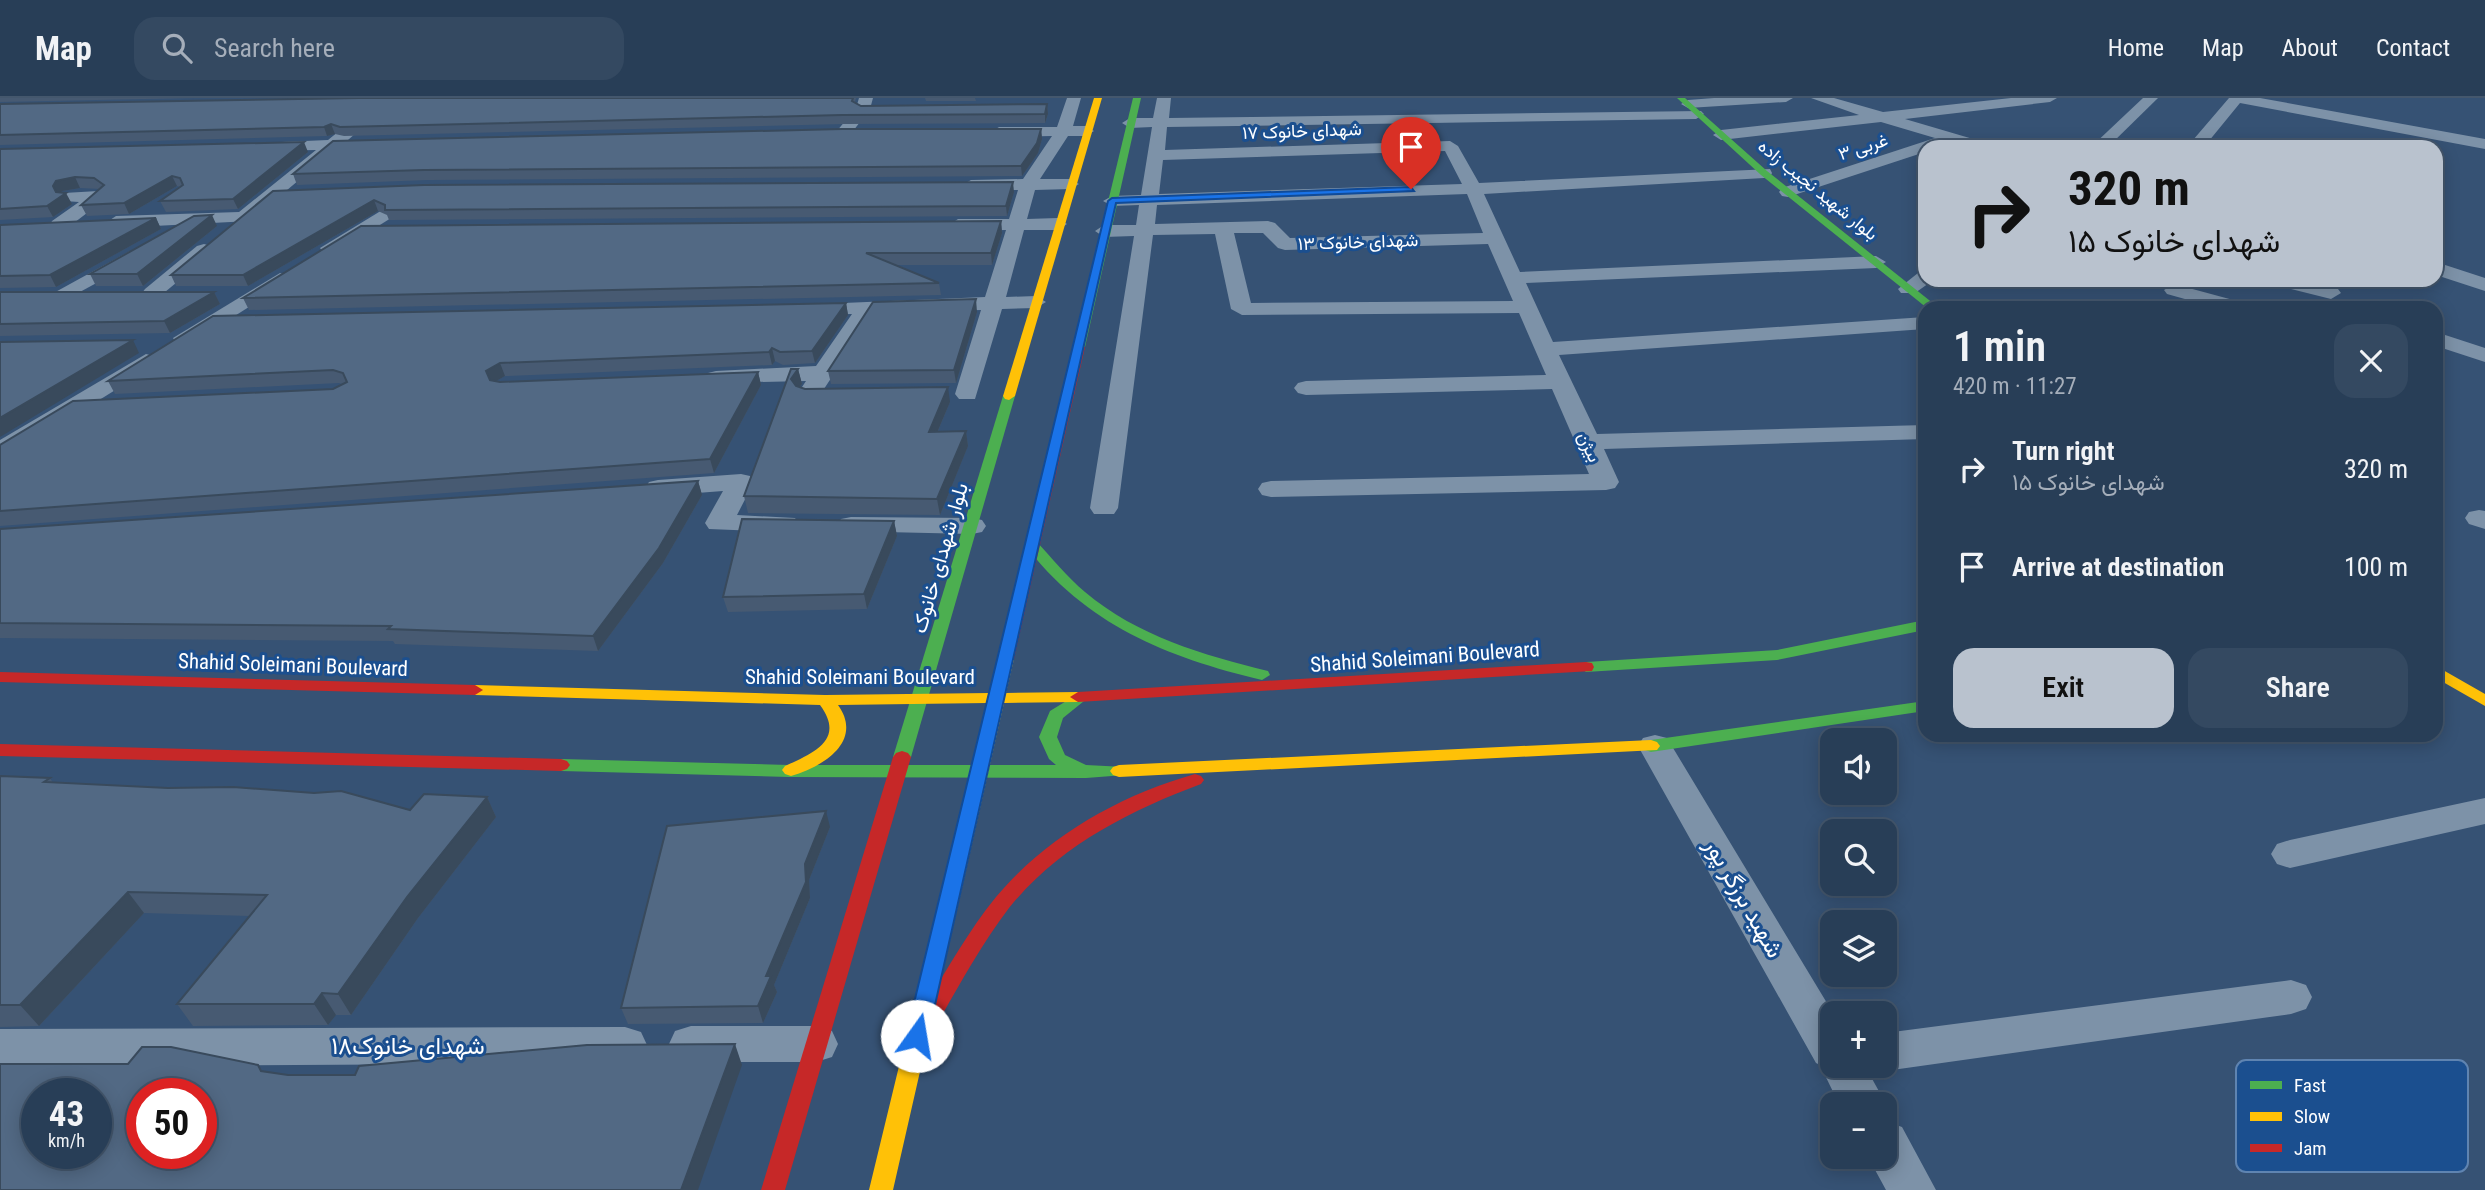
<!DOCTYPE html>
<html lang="en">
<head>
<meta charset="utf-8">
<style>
	body { margin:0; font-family:"Roboto Condensed",Vazirmatn,sans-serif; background:#344961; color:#f1f3f6; height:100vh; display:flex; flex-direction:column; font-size:26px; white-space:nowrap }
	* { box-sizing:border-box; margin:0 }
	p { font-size:23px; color:#a5aeba }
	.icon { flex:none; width:38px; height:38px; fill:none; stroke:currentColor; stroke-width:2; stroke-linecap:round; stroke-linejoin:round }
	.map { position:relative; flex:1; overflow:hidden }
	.sheet { position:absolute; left:1918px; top:203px; width:525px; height:441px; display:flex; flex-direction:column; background:#283e57; border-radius:21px; box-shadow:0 4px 18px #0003,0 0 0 2px #44576d }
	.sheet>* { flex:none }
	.top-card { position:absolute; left:1918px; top:42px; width:525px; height:147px; border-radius:21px; box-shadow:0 4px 18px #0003,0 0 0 2px #44576d; background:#b9c2ce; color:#111; overflow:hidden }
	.fabs { position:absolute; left:1820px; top:630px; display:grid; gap:14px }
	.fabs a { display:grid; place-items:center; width:77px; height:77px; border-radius:14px; background:#283e57; box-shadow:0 4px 18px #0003,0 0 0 2px #44576d; font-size:35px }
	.speed { position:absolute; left:21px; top:980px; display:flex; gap:14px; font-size:35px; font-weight:700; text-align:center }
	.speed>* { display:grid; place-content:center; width:91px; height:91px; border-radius:50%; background:#283e57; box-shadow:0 4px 18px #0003,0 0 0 2px #44576d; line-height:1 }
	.speed small { font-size:18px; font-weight:400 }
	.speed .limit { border:10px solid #d22; background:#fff; color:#111 }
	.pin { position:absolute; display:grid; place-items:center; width:60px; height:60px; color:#fff; margin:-72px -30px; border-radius:50% 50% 50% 0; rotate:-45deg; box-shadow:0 0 7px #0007 }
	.pin .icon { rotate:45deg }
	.me { position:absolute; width:77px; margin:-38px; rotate:13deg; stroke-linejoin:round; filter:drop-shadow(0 0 5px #0008) }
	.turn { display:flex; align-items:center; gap:24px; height:147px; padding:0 35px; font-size:32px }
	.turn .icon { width:91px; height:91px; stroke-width:2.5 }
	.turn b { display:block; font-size:49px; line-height:60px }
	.round { display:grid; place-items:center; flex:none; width:74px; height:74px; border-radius:21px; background:#344961 }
	.summary { display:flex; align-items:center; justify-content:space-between; height:119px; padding:0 35px }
	h1 { font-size:42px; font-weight:600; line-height:52px }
	.primary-button { display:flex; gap:14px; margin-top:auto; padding:14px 35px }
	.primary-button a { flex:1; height:80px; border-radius:21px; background:#b9c2ce; color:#111; font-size:28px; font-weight:600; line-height:80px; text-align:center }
	.primary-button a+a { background:#344961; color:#f1f3f6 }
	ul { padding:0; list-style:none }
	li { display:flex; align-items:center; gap:21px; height:98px; padding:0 35px }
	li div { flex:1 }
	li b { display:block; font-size:26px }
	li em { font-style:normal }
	header { display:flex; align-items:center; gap:42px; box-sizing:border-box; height:98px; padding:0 35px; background:#283e57; border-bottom:2px solid #44576d }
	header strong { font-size:33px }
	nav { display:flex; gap:38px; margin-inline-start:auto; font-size:24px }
	.search { width:490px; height:63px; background:#344961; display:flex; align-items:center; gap:18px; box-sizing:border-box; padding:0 24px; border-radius:21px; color:#a5aeba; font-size:26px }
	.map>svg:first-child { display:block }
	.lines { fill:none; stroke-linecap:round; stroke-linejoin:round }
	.street { fill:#7d92a8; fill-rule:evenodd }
	.fast { fill:#4caf50; fill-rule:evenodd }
	.slow { fill:#ffc107; fill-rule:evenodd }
	.jam { fill:#c62828; fill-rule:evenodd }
	.wall { fill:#475a72 }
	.shaded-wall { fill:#394a5c }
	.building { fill:#526984; stroke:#394a5c; stroke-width:2; fill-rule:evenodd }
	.route { fill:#1a73e8; stroke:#114b97; stroke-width:2 }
	.labels { text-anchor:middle; stroke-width:6; stroke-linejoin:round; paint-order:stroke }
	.far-street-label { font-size:18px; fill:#fff; stroke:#1b4f8f }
	.street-label { font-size:21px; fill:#fff; stroke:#1b4f8f }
	.near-street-label { font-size:24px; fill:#fff; stroke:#1b4f8f }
	.key { fill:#1b4f8f; stroke:#5f84b1; stroke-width:2 }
	.key-label { font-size:19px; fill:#fff }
</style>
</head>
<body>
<header>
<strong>Map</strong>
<div class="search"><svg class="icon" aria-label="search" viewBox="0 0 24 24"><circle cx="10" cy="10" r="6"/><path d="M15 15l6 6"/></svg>Search here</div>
<nav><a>Home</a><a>Map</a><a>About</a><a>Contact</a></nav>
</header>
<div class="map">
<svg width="2485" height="1092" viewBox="0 0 2485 1092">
	<rect width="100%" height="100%" fill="#365274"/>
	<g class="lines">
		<g class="street">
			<polygon points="380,0 396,0 348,42 375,43 375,49 336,51 250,123 116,130 107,124 116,118 239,114 316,52 264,53 256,48 258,45 328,42"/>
			<polygon points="859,0 873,0 870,11 850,37 838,37 836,34 856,10"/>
			<polygon points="1067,0 1081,0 1073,28 1086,28 1094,33 1086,38 1068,38 1040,81 1070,81 1079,86 1070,91 1035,92 1027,121 1058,120 1067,126 1058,132 1024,132 1006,199 1036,198 1046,204 1036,210 1002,211 975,301 959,301 955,296 981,212 874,215 820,297 804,297 800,292 806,283 708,285 704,280 708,275 716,273 816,268 852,216 803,217 796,215 792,211 796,207 985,199 1006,132 958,133 949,127 958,121 1009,121 1018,92 971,92 962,87 971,82 1023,81 1052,38 999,39 991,34 999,29 1057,29"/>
			<path d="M 1157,0 L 1171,0 L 1169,20 L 1701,13 L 1704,16 L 1696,21 L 1167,29 L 1165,52 L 1450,43 L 1458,48 L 1479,85 L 1770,71 L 1772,75 L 1770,79 L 1764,80 L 1484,96 L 1520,174 L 1876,158 L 1886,164 L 1876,170 L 1526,185 L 1553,244 L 1925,219 L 1925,231 L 1559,257 L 1597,336 L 1925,327 L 1925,341 L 1604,351 L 1619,384 L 1615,390 L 1606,392 L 1271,399 L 1262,397 L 1258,391 L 1262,385 L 1271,383 L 1589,376 L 1552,291 L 1306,297 L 1298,295 L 1294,290 L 1298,285 L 1306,283 L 1546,277 L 1519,215 L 1242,217 L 1231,211 L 1215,136 L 1153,137 L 1118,410 L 1114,416 L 1094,416 L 1090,410 L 1134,138 L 1104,139 L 1095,133 L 1104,127 L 1136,127 L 1139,107 L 1112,108 L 1103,103 L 1112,98 L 1141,97 L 1152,29 L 1130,30 L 1122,25 L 1130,20 L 1153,20 ZM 1445,53 L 1462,86 L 1159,96 L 1163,62 ZM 1467,96 L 1483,135 L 1290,140 L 1275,125 L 1268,123 L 1155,126 L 1157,107 ZM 1234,135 L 1263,135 L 1278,150 L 1285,152 L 1488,146 L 1513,203 L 1251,205 Z"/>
			<polygon points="1714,0 1793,0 1786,4 1688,10 1681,6 1688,2"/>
			<polygon points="1811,0 1834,0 1883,14 2011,0 2057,0 2050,4 1905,21 1990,46 1992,49 1967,49 1952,45 1925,49 1925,54 1788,99 1782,98 1779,94 1782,90 1935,40 1881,24 1721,42 1713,37 1721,32 1859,17"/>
			<polygon points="2143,0 2158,0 2108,49 2091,49"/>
			<polygon points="2229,0 2260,0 2485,41 2485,51 2240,5 2204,49 2187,49"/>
			<polygon points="420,89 426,90 429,94 426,98 337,154 323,154 320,150"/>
			<polygon points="98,93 104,94 107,98 104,102 66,131 52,131 50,127 52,123 79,104 64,103 61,99 64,95"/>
			<polygon points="204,146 211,148 214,152 211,156 159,199 145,199 142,195 145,191 197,148"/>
			<polygon points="130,153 137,155 140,159 137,163 67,201 53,201 50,197"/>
			<polygon points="2436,164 2485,180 2485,193 2436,177"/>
			<polygon points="1925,173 1925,182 1932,183 1915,195 1901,195 1898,191 1918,175"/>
			<polygon points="280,175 287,177 290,181 287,185 192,245 176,245 173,240"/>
			<polygon points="2268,182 2303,182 2338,191 2341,195 2331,201 2271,186"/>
			<polygon points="2174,186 2248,206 2252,210 2217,210 2167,196 2164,192"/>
			<polygon points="2436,234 2485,250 2485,264 2436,248"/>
			<polygon points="146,256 154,258 157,263 154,268 9,358 0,361 0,342"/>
			<polygon points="741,376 750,378 754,384 737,417 795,420 799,426 795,432 785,434 709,431 705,425 723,393 658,398 649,396 645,390 649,384 658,382"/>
			<polygon points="2479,412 2485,413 2485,431 2469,426 2465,420 2469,414"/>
			<polygon points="851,419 972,420 982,422 986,428 982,434 972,436 841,433 837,427 841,421"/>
			<polygon points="1655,637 1667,640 1833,915 1832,968 1865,968 1886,1006 1885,1008 1839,1006 1820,967 1816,965 1638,648 1643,640"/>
			<polygon points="2485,700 2485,726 2290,770 2277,766 2271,756 2277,746 2290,742"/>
			<polygon points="2291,882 2306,887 2312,899 2306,911 2291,916 1885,973 1871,968 1885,968 1885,935"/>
			<polygon points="691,928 816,928 832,933 838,946 832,959 816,964 691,964 675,959 669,946 675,933"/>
			<polygon points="625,929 641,934 647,947 641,960 625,965 0,969 0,931"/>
			<polygon points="1885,1023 1902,1029 1936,1092 1886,1092 1868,1059 1885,1059"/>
		</g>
		<g class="fast">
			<polygon points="1133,0 1141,0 1085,249 1079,252 1073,249"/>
			<polygon points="1677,0 1685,0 1767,73 1939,210 1927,210 1761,77"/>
			<polygon points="1009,294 1015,298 911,659 908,663 896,663 893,659 1003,298"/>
			<path d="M 1031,442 L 1036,443 C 1052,460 1067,479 1085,494 C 1137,538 1203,557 1268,573 L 1270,577 L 1262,582 C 1166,559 1086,527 1024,446 Z"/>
			<polygon points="1925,522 1925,532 1777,562 1586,574 1578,569 1586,564 1777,552"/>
			<polygon points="1081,594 1089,599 1063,620 1057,639 1065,657 1086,667 1125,669 1128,673 1125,677 1086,680 789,679 561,673 555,671 552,667 555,663 561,661 789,667 1056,667 1049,661 1039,639 1050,613"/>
			<polygon points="1925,603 1925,613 1651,654 1645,652 1642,648 1645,644 1651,642"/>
		</g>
		<g class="slow">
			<polygon points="1094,0 1102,0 1015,298 1009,302 1005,301 1003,298"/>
			<path d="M 1006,556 L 1014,561 L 1006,595 L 1078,594 L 1086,599 L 1078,604 L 1004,605 L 893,1092 L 869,1092 L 987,605 L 838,607 C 864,643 823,669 791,678 L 785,676 L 782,672 L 785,668 C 813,655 846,642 820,607 L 475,597 L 467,592 L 475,587 L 825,597 L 990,595 L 998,561 Z"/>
			<polygon points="2436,568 2485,596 2485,608 2436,580"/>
			<polygon points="1651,642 1657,644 1660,648 1657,652 1119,679 1113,677 1110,673 1113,669 1119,667"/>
		</g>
		<g class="jam">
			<polygon points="1079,246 1085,249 1014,561 1006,566 998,561 1073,249"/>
			<polygon points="1586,564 1592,565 1594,569 1592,573 1078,604 1070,599 1078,594"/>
			<polygon points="0,574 475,587 483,592 475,597 0,584"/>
			<polygon points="0,646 561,661 567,663 570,667 567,671 561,673 0,658"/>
			<polygon points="902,653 908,655 911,659 785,1092 761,1092 893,659 896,655"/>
			<path d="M 1195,676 L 1201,678 L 1204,682 L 1201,686 C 1129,713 1059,748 1009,810 C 983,844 962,882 941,919 L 933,922 L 925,919 L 922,913 L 925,907 C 948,870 969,832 996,799 C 1046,739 1120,697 1195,676 Z"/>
		</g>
	</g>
	<g class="wall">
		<polygon points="0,0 195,0 0,4"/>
		<polygon points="358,0 856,0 855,4 861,8 1047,6 1048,16 1045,25 844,26 344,38 335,36 327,38 0,47 0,6"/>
		<polygon points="925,0 975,0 976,3 926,3"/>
		<polygon points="1041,31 1042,41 1038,55 1022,78 428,82 297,87 293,76"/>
		<polygon points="0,51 308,54 238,111 166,114 160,103 180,89 177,88 129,116 87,118 81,107 100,91 80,90 62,93 61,95 72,106 53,119 0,122"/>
		<polygon points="273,93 1014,94 1007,118 389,122 387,117 378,113 248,188 176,188 171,177"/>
		<polygon points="156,120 161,131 56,189 0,190 0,127"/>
		<polygon points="1001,123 1002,135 992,167 895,167 939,185 941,197 249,212 243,200"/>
		<polygon points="217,128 143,188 96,188 90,176"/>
		<polygon points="0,194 214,194 220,206 170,235 0,238"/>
		<polygon points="846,205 848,217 815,265 783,267 775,263 772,267 505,278 496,283 500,284 758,274 761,287 714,375 0,428 0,347 333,291 342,286 339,285 115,296 108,283"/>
		<polygon points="977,214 956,285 831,286 828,273"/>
		<polygon points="798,271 802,286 799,289 805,291 950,304 938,333 966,333 968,348 940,417 748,415 744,398"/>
		<polygon points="698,383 702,397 663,465 598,553 395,546 393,543 0,540 0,431"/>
		<polygon points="894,423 897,438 867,511 728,514 723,499"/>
		<polygon points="0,678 50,680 53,685 410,712 487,699 496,719 418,820 351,917 336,917 328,927 193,928 177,906 250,818 144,815 39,928 0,929"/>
		<polygon points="830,729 809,782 810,800 774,887 777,894 763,925 628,926 621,910"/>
	</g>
	<g class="shaded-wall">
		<polygon points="1047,6 1048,16 1045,25 1045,16"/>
		<polygon points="331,26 335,36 327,38 324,29"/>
		<polygon points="1041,31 1042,41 1038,55 1022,78 1021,68"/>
		<polygon points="304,44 308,54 238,111 233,101"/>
		<polygon points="172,78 177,88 129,116 124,105"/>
		<polygon points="75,79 80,90 62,93 58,99 53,88 56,83"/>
		<polygon points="1013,84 1014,94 1007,118 1006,108"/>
		<polygon points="66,95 72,106 53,119 47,108"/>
		<polygon points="374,102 378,113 248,188 243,177"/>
		<polygon points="212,117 217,128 143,188 137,176"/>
		<polygon points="156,120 161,131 56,189 50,177"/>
		<polygon points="1001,123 1002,135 992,167 991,155"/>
		<polygon points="214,194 220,206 170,235 164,223"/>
		<polygon points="976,201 977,214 956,285 954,272"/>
		<polygon points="846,205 848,217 815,265 812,253"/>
		<polygon points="133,242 139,255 0,339 0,320"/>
		<polygon points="772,250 775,263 772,267 769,254"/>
		<polygon points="500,265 505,278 491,286 486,273"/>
		<polygon points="798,271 802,286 794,296 791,281"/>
		<polygon points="758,274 761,287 714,375 710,361"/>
		<polygon points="948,289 950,304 931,349 929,334"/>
		<polygon points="966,333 968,348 940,417 937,401"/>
		<polygon points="698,383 702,397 663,465 598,553 593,538"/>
		<polygon points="894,423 897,438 867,511 864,496"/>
		<polygon points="487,699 496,719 418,820 351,917 338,896 407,799"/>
		<polygon points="826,713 830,729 809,782 810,800 774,887 777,894 763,925 758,908 766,878 805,766"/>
		<polygon points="128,794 144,815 39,928 20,907"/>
		<polygon points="322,895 336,917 328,927 314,906"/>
		<polygon points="735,946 742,967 698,1092 681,1092"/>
	</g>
	<g class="building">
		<polygon points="358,0 853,0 852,3 861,8 1047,6 1045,16 842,17 340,29 331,26 324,29 0,37 0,6"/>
		<polygon points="842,31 1041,31 1037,45 1021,68 424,72 293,76 333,43"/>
		<polygon points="304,44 233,101 160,103 183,87 180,80 172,78 124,105 81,107 104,87 94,80 75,79 56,83 53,88 56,94 66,95 47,108 0,111 0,51"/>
		<polygon points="1013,84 1006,108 385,112 385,107 374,102 243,177 171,177 273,93 424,87"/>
		<polygon points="212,117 137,176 90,176 194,118"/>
		<polygon points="156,120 50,177 0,178 0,127"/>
		<polygon points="1001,123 991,155 866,155 939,185 243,200 361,128"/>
		<polygon points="0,194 214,194 164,223 0,226"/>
		<polygon points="976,201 954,272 828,273 873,204"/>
		<polygon points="846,205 812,253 780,254 772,250 769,254 500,265 486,273 490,282 500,284 758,274 710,361 0,413 0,347 73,303 333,291 347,284 343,275 333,272 108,283 213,218"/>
		<polygon points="133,242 0,320 0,244"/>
		<polygon points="791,271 798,271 791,281 796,288 805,291 948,289 929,334 966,333 937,401 744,398"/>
		<polygon points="698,383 659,450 593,538 388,531 391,528 0,525 0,431"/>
		<polygon points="742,421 894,423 864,496 723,499"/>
		<polygon points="0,678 50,680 44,684 168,690 233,689 314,695 341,693 410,712 424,696 487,699 407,799 338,896 322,895 314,906 177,906 267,797 128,794 20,907 0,907"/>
		<polygon points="826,713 805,766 806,784 766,878 771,878 758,908 621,910 667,728"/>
		<path d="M 735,946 L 681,1092 L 0,1092 L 0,966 L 128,966 L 142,949 L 171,949 L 258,967 L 261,973 L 288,977 L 355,977 L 359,968 L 587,947 ZM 37,996 L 96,996 L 96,1055 L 37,1055 ZM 142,996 L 201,996 L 201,1055 L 142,1055 Z"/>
	</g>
	<polygon class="route" points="1411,89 1414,93 1116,105 928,938 925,945 917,947 909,945 906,938 1108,103 1112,100"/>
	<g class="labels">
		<g class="far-street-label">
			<text transform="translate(1302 33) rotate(-2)" y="6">شهدای خانوک ۱۷</text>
			<text transform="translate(1863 49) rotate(-18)" y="6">غربی ۳</text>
			<text transform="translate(1818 92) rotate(39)" y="6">بلوار شهید نجیب زاده</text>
			<text transform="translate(1358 144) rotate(-2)" y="6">شهدای خانوک ۱۳</text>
			<text transform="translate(1589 349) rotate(65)" y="6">بیژن</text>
		</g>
		<g class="street-label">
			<text transform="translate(940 460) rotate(-74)" y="7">بلوار شهدای خانوک</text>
			<text transform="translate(1425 559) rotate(-4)" y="7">Shahid Soleimani Boulevard</text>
			<text transform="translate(293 567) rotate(2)" y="7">Shahid Soleimani Boulevard</text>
			<text x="860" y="586">Shahid Soleimani Boulevard</text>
		</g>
		<g class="near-street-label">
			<text transform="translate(1744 800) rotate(60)" y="8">شهید برزگر پور</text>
			<text x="408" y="956">شهدای خانوک۱۸</text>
		</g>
	</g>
	<rect x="2236" y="962" width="232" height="112" rx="10" class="key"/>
	<rect x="2250" y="983" width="32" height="8" fill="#4caf50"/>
	<rect x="2250" y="1014" width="32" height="9" fill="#ffc107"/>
	<rect x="2250" y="1046" width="32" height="8" fill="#c62828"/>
	<g class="key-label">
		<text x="2294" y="994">Fast</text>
		<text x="2294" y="1025">Slow</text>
		<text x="2294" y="1057">Jam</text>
	</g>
</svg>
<div class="fabs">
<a><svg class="icon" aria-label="sound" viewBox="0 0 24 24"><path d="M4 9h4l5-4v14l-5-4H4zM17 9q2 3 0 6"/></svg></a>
<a><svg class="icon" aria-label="search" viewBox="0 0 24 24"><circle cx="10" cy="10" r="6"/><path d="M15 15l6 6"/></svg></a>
<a><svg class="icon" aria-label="layers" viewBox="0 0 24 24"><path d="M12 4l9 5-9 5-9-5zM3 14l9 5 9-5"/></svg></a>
<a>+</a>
<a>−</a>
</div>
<div class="speed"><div>43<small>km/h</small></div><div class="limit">50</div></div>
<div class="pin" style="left:1411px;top:91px;background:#d93025"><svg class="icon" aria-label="arrive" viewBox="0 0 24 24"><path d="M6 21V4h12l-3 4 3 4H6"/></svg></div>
<svg class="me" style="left:917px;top:938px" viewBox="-20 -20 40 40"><circle r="19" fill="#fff"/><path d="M0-13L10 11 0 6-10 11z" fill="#1a73e8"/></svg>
<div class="top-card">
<div class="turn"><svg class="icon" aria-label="right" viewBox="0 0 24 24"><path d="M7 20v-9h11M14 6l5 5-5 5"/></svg><div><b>320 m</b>شهدای خانوک ۱۵</div></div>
</div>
<section class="sheet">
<div class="summary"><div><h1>1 min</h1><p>420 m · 11:27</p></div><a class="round"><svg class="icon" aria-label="close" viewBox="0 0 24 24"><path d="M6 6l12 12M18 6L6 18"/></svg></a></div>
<ul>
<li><svg class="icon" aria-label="right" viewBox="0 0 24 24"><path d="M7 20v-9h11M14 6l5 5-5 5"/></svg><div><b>Turn right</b><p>شهدای خانوک ۱۵</p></div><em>320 m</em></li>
<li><svg class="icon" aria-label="arrive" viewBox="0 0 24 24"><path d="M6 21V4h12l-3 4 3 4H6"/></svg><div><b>Arrive at destination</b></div><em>100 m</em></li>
</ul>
<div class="primary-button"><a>Exit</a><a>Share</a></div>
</section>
</div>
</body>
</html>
